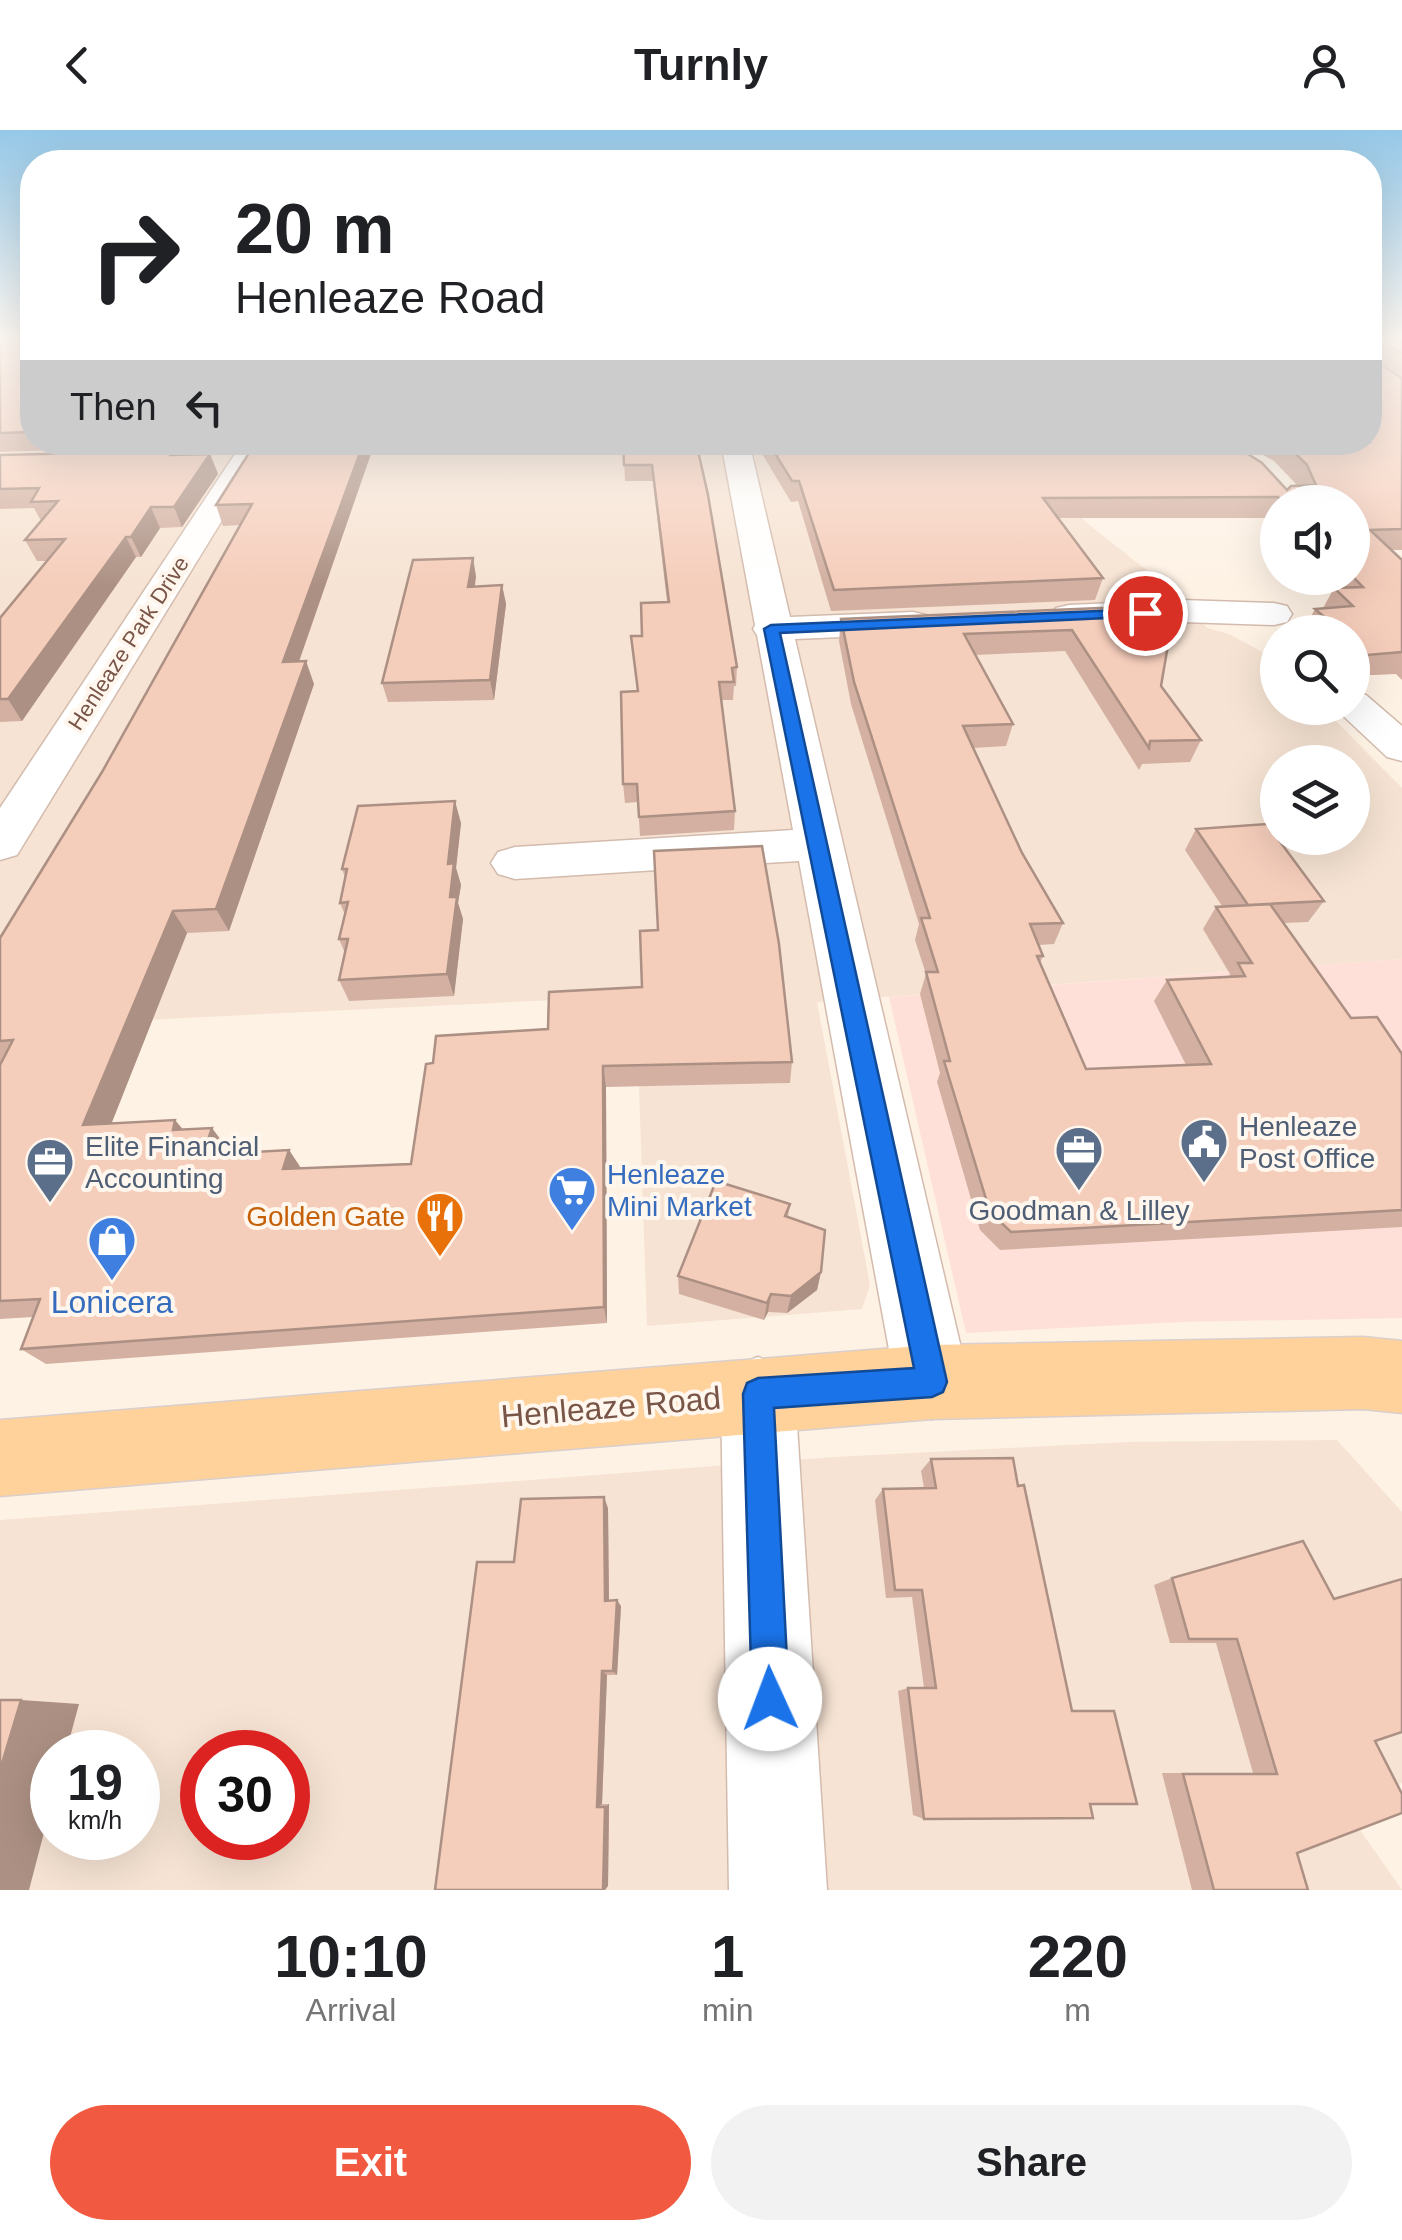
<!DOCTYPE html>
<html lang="en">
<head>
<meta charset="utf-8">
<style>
	body { margin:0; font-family:Arial,sans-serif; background:#f2f2f2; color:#202124; height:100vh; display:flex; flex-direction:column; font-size:38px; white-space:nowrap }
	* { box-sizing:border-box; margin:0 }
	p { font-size:32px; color:#757577 }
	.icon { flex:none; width:55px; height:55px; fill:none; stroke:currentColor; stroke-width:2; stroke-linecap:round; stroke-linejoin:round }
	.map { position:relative; height:1760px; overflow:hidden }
	.details { display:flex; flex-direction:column; background:#fff; flex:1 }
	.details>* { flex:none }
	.guide { position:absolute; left:20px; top:20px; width:1362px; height:305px; border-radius:40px; box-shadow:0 10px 40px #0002; background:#fff; color:#202124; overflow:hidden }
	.buttons { position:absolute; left:1260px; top:355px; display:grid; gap:20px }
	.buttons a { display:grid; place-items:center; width:110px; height:110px; border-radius:50%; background:#fff; box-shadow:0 10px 40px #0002; font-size:50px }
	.speed { position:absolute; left:30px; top:1600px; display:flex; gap:20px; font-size:50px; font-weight:700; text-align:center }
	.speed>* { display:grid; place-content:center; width:130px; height:130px; border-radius:50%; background:#fff; box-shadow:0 10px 40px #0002; line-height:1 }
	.speed small { font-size:25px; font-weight:400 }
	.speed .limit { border:15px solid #d22; background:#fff; color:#111 }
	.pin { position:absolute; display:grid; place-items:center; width:85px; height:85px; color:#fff; margin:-42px; border:5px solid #fff; border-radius:50%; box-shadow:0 2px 10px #0007 }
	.me { position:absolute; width:110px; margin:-55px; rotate:358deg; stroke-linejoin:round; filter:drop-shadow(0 0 8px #0008) }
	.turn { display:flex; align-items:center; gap:35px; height:210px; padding:0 50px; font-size:45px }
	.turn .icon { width:130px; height:130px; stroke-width:2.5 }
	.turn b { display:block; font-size:70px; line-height:85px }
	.then { display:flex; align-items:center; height:95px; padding:0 50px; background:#0003; gap:20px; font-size:38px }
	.eta { display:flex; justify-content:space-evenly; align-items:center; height:170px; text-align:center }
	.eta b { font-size:60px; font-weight:600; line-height:70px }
	.cta { display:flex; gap:20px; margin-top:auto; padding:20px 50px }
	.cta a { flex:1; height:115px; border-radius:60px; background:#f15a41; color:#fff; font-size:40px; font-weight:600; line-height:115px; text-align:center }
	.cta a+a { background:#f2f2f2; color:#202124 }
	header { display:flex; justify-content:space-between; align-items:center; height:130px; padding:0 50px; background:#fff; font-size:45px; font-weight:600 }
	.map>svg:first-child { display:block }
	.residential { fill:#f6e3d3; fill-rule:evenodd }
	.commercial { fill:#ffe0d8 }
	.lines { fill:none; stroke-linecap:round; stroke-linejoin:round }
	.minor-casing { stroke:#d3bbad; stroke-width:3 }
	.major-casing { stroke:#d9cfcc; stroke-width:3 }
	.minor { fill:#fff; fill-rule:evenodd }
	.major { fill:#ffd19b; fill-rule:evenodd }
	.wall { fill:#d3b0a1; fill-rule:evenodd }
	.shaded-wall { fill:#ac9083 }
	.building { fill:#f5cdbb; stroke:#ac9083; stroke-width:2.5 }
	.route { fill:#1a73e8; stroke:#114b97; stroke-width:2.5 }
	.labels { text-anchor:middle; stroke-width:8; stroke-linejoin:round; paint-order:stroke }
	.far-street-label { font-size:22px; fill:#795548; stroke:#fff6ed }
	.service-label { font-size:28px; fill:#4e5e75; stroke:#fff6ed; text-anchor:start }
	.shop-label { font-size:28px; fill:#366cbe; stroke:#fff6ed; text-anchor:start }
	.food-label { font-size:28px; fill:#c56008; stroke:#fff6ed; text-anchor:end }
	.near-shop-label { font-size:32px; fill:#366cbe; stroke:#fff6ed }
	.near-street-label { font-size:32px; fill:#795548; stroke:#fff6ed }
</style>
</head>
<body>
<header><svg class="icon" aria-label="back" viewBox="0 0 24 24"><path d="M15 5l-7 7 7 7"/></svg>Turnly<svg class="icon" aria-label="person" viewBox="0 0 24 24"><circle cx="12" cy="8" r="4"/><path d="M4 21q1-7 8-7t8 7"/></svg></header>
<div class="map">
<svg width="1402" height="1760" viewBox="0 0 1402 1760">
	<rect width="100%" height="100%" fill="#fef2e5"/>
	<g class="residential">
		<path d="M 0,218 L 32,312 L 1002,313 L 1087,393 L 1179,466 L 1207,498 L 1229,504 L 1275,529 L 1278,578 L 1323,578 L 1402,658 L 1402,829 L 817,872 L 870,1155 L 862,1179 L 647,1196 L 636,866 L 0,897 ZM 1278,632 L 1352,632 L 1352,708 L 1278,708 Z"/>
		<path d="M 1337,1310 L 1402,1382 L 1402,1652 L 1358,1697 L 1402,1760 L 0,1760 L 0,1390 L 835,1327 L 1127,1312 ZM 52,1622 L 138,1622 L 138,1708 L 52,1708 ZM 202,1622 L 288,1622 L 288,1708 L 202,1708 Z"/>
	</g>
	<polygon class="commercial" points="1402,829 1402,1188 1181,1192 966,1203 889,867"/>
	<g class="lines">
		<g class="minor-casing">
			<g id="minor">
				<polygon points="243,312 270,312 17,725 0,730 0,678"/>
				<polygon points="721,312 749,312 790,487 913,482 926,485 931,493 926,501 913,504 795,509 969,1252 958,1278 932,1289 906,1278 895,1252 799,731 515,749 498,744 491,733 498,722 515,717 793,700 757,505 753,499 755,495"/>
				<polygon points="1182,470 1274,473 1287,476 1292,484 1287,492 1274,495 1182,492 1069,497 1056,494 1051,486 1056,478 1069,475"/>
				<polygon points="1352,561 1366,565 1402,596 1402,631 1387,627 1338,581 1335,578 1352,578"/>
				<polygon points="758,1227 784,1238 795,1264 827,1760 729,1760 721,1264 732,1238"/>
			</g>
		</g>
		<g class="major-casing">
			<polygon id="major" points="1363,1207 1402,1211 1402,1283 1363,1279 932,1289 0,1366 0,1290 932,1215"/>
		</g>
		<use href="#minor" class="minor"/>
		<use href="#major" class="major"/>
	</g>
	<g class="wall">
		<polygon points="0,209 32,209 32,312 202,312 200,315 0,322"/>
		<path d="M 1370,209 L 1402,209 L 1402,246 L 1375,230 L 1375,231 L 1402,248 L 1402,420 L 1392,420 L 1402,430 L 1402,550 L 1396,544 L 1352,546 L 1352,502 L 1305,502 L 1303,501 L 1315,479 L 1323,478 L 1333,460 L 1322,448 L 1352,448 L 1352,372 L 1278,372 L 1278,398 L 1268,388 L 1058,388 L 1103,448 L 1095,470 L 831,481 L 798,371 L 791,372 L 755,312 L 1370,312 ZM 1232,314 L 1247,316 L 1274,331 L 1297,355 L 1287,360 Z"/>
		<polygon points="301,312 375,312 299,532 314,554 229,801 187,803 111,993 183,1000 227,1018 225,1024 289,1020 301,1038 411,1034 426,934 792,932 790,953 606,957 607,1193 46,1234 21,1219 33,1187 0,1189 0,808 102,642 240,395 223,396 216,375 294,322"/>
		<polygon points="446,312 522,312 522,313 519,315 448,320"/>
		<polygon points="623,312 696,312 737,537 736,556 734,556 733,570 721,570 735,681 734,700 640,706 638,672 625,673 623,654 637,561 631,506 642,506 667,472 653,351 625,351"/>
		<polygon points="210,324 218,344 182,397 160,398 141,427 136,427 22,591 0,592 0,488 47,431 37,431 25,410 41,391 34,378 0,379 0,325"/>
		<polygon points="476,446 475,456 502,455 506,474 494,570 388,572 382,553"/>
		<polygon points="1124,477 1161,556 1201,610 1190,632 1142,634 1139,640 1065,521 975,525 1013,594 1006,616 973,618 1022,723 1063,793 1054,814 1039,815 1043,826 1040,833 1086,939 1186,935 1154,871 1167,850 1229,847 1230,844 1203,799 1216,777 1222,776 1185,720 1196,699 1324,771 1308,792 1283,793 1351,888 1402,924 1402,1097 1000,1120 980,1100 937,952 940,943 920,864 926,844 915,810 919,794 851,574 839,511 841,489"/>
		<polygon points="461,693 456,738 461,755 458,773 463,789 454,866 349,871 339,850 345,823 339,809 345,785 340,773 345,747 342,739"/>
		<polygon points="790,1074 788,1087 821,1142 817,1160 787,1183 768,1182 764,1190 679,1164 678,1146"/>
		<polygon points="931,1329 1090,1674 924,1689 913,1685 898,1561 908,1558 924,1558 912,1467 886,1468 875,1370 883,1359 924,1358 921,1341"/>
		<polygon points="608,1378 609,1470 621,1476 617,1545 607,1545 602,1674 609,1674 608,1756 514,1432"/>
		<polygon points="1172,1448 1333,1468 1402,1449 1375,1611 1297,1723 1308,1760 1192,1760 1162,1643 1253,1643 1216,1513 1170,1513 1154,1455"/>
	</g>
	<g class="shaded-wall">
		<polygon points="364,312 375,312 291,554 283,532"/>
		<polygon points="210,324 218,344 182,397 174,377"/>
		<polygon points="151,377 160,398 141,427 131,407"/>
		<polygon points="126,407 136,427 22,591 8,569"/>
		<polygon points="473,428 476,446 472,475 468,457"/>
		<polygon points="502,455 506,474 494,570 490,550"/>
		<polygon points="306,531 314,554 229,801 216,779"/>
		<polygon points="455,671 461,693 456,738 461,755 458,773 463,789 454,866 447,844 450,767 448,734"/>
		<polygon points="173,781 187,803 103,1015 83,995"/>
		<polygon points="603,936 606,957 607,1193 604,1177"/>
		<polygon points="175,990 192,1010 173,1000"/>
		<polygon points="212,998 227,1018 219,1045 203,1025"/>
		<polygon points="289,1020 302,1040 283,1039"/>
		<polygon points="821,1142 817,1160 787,1183 791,1166"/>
		<polygon points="771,1164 768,1182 764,1190 767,1173"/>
		<polygon points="604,1367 608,1378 609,1478 605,1471"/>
		<polygon points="617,1470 621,1476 617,1545 613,1541"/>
		<polygon points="602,1541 607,1545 602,1674 597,1677"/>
		<polygon points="21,1570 79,1574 66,1622 52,1622 52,1672 29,1760 0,1760 0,1640"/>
		<polygon points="609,1674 608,1756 605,1760 603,1760 605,1677"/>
	</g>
	<g class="building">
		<polygon points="0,209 32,209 32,302 0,303"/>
		<polygon points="1370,209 1402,209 1402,223 1380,211 1375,214 1375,231 1402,248 1402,399 1370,400 1402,430 1402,522 1367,525 1352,512 1352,502 1342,502 1315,479 1353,476 1334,458 1363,457 1352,446 1352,372 1283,372 1278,367 1043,368 1103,448 834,460 799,351 792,351 768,312 1229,312 1262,333 1287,360 1291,356 1316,355 1307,335 1284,312 1370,312"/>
		<polygon points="301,312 364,312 283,532 306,531 216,779 173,781 83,995 175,990 173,1000 212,998 203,1025 289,1020 283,1039 411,1034 426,934 433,933 436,906 548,899 549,862 642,857 640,801 658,800 654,721 762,716 779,814 792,932 603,936 604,1177 21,1219 40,1169 0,1171 0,935 13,910 0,911 0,808 102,642 252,374 216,375 249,323 294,322"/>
		<polygon points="623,312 696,312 708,365 737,537 732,538 734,552 719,552 735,681 639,687 637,654 623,654 621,562 638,561 631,506 642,506 641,473 669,472 652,335 624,335"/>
		<polygon points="174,321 171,325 210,324 174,377 151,377 131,407 126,407 8,569 0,569 0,488 65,409 25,410 58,371 31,372 39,358 0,359 0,325"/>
		<polygon points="473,428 468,457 502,455 490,550 382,553 413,430"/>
		<polygon points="1124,477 1126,481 1141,480 1168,515 1161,556 1201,610 1150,611 1149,618 1072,500 964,504 1013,594 963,596 1022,723 1063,793 1030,794 1043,826 1037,826 1086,939 1211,934 1167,850 1245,846 1238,833 1252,833 1216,777 1270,774 1351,888 1377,887 1402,924 1402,1080 1011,1102 990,1082 944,931 950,931 926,842 938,842 921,788 930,788 854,552 841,489"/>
		<polygon points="455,671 448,734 454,733 450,767 457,767 447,844 339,850 348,809 339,809 348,772 340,773 347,739 342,739 358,676"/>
		<polygon points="1267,694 1324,771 1248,775 1196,699"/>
		<polygon points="716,1051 790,1074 785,1086 825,1100 821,1142 791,1166 771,1164 767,1173 678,1146"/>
		<polygon points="1013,1328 1018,1356 1024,1355 1072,1581 1114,1581 1137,1674 1090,1674 1093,1688 924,1689 908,1558 936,1558 922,1460 895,1460 883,1359 936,1358 931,1329"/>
		<polygon points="604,1367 605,1471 617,1470 613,1541 602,1541 597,1677 605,1677 603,1760 435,1760 477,1432 514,1432 521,1369"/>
		<polygon points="1303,1411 1334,1469 1402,1449 1402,1602 1375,1611 1402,1664 1402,1683 1297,1723 1308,1760 1214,1760 1183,1644 1277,1644 1237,1509 1189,1509 1172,1448"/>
		<polygon points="0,1570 21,1570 0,1640"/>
	</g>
	<linearGradient id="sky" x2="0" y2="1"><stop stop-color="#95c8e8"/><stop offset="0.46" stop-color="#fff9f3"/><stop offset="1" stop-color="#fff9f3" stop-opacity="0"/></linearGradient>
	<rect width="1402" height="456" fill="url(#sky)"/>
	<polygon class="route" points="1145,479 1152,483 1150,486 780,503 947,1252 943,1262 932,1267 774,1278 789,1569 783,1582 770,1588 758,1582 752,1569 743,1264 747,1253 758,1248 914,1238 764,499 771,495"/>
	<defs>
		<g id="civic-pin" transform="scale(2.5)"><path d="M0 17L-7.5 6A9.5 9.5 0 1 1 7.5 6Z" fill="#5c6f8a" stroke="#fff6ed"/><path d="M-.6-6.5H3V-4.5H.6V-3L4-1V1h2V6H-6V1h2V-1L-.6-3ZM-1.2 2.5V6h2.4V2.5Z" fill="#fff"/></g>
		<g id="office-pin" transform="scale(2.5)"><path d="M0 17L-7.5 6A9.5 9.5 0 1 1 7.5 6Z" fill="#5c6f8a" stroke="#fff6ed"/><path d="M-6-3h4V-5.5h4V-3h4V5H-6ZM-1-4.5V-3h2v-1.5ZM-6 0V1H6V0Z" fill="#fff"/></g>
		<g id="supermarket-pin" transform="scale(2.5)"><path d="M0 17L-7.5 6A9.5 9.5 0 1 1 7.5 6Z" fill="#3f7fe0" stroke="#fff6ed"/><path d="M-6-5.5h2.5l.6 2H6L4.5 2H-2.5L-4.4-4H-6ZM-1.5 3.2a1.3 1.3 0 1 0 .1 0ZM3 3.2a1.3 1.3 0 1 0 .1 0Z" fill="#fff"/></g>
		<g id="restaurant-pin" transform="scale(2.5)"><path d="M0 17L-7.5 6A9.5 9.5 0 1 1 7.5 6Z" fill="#e8710a" stroke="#fff6ed"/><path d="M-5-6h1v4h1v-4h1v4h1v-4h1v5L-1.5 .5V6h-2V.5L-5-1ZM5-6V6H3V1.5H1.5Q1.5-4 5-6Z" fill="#fff"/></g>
		<g id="shop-pin" transform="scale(2.5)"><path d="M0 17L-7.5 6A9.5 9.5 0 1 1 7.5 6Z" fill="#3f7fe0" stroke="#fff6ed"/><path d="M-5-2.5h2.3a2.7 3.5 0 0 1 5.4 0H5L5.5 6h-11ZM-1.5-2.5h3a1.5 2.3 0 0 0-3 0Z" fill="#fff"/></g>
	</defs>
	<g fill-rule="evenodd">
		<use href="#civic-pin" x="1204" y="1012"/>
		<use href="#office-pin" x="1079" y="1020"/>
		<use href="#office-pin" x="50" y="1032"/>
		<use href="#supermarket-pin" x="572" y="1060"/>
		<use href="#restaurant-pin" x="440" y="1086"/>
		<use href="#shop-pin" x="112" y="1110"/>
	</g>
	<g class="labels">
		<g class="far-street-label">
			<text transform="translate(128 513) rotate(-57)" y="8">Henleaze Park Drive</text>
		</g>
		<g class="service-label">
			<text x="1239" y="1006">Henleaze<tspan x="1239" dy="32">Post Office</tspan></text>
			<text x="85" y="1026">Elite Financial<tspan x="85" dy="32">Accounting</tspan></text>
			<text x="1079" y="1090" text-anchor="middle">Goodman &amp; Lilley</text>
		</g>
		<g class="shop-label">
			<text x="607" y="1054">Henleaze<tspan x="607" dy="32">Mini Market</tspan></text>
		</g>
		<g class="food-label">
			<text x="405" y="1096">Golden Gate</text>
		</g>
		<g class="near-shop-label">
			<text x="112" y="1183">Lonicera</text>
		</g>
		<g class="near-street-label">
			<text transform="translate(611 1277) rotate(-5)" y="11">Henleaze Road</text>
		</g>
	</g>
</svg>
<div class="buttons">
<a><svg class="icon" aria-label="sound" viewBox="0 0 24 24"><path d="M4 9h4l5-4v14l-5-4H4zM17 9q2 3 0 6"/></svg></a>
<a><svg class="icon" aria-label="search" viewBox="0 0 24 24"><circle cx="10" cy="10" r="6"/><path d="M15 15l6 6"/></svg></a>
<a><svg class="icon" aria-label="layers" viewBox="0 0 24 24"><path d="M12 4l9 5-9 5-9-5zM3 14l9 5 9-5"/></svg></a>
</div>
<div class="speed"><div>19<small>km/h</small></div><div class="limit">30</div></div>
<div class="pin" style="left:1145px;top:483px;background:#d93025"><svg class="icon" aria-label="arrive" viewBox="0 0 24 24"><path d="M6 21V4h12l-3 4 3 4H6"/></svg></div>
<svg class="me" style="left:770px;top:1569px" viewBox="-20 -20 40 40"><circle r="19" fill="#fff"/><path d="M0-13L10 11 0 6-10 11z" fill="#1a73e8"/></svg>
<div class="guide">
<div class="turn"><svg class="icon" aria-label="right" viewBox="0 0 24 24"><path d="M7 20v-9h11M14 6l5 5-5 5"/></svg><div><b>20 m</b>Henleaze Road</div></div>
<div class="then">Then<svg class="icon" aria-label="left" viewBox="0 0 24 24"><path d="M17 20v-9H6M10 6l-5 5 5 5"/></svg></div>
</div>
</div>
<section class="details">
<div class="eta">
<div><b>10:10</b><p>Arrival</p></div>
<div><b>1</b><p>min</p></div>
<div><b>220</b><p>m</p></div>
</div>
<div class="cta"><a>Exit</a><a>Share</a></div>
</section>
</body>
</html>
